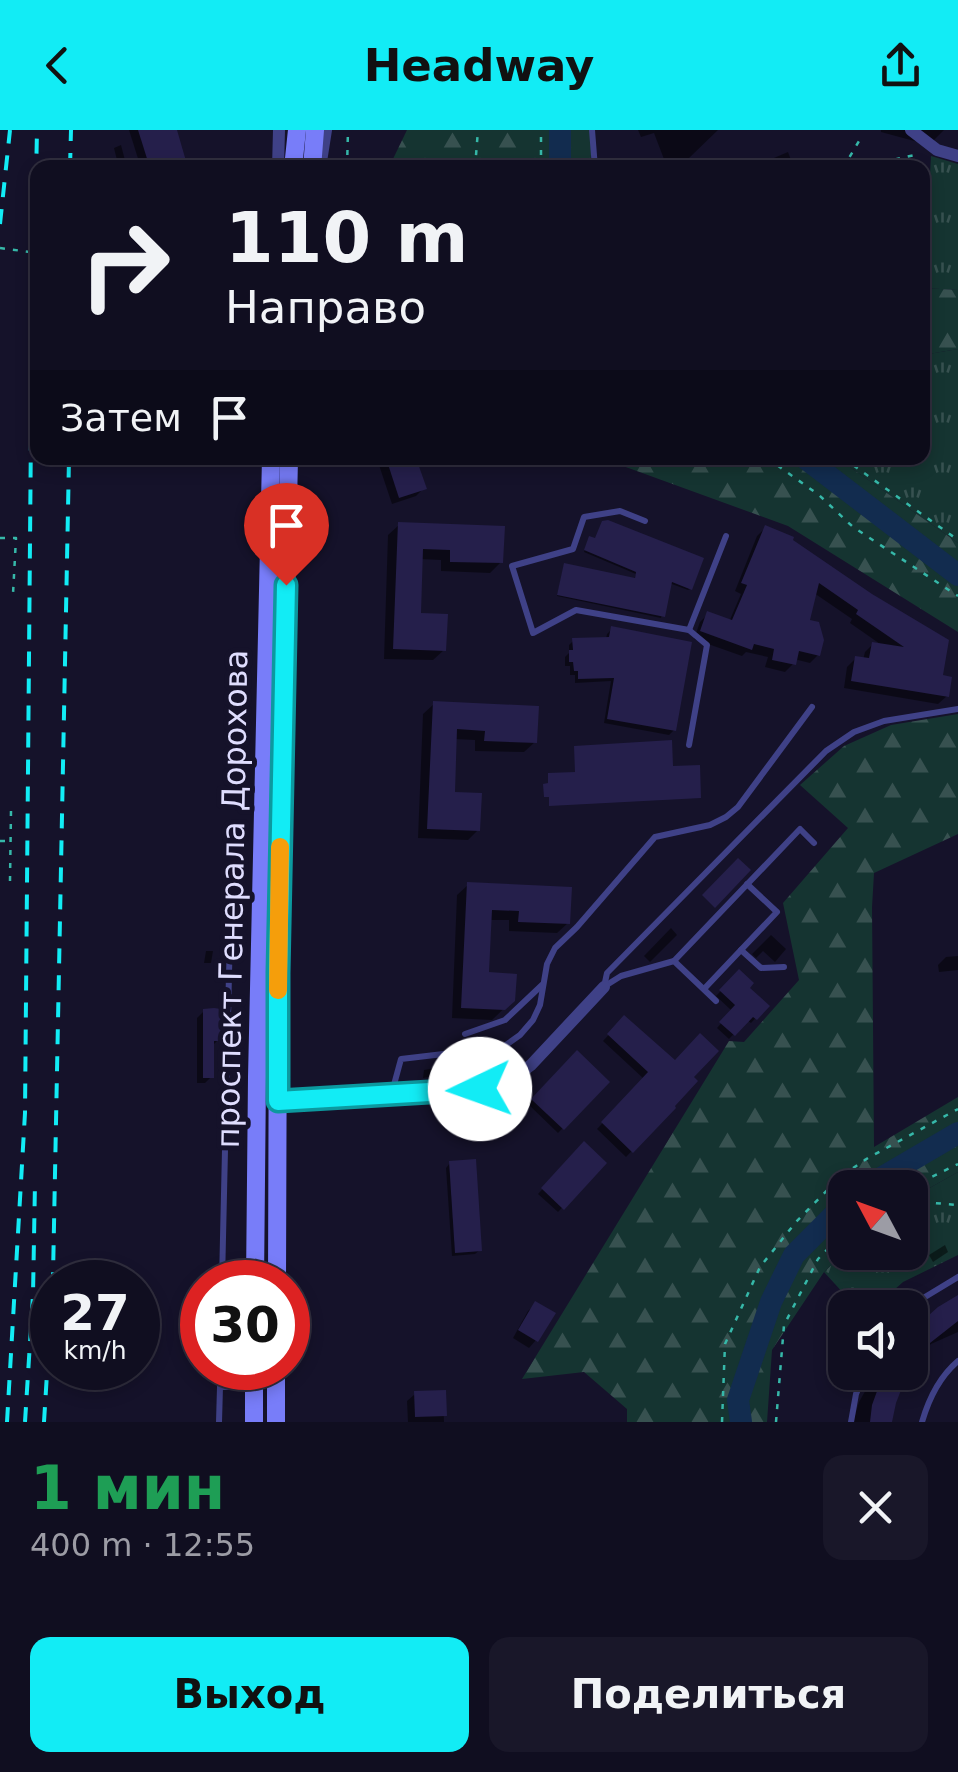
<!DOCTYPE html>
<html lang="ru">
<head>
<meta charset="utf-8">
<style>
	body { margin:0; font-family:"DejaVu Sans",sans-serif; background:#191729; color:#f1f3f6; height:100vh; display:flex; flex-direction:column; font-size:38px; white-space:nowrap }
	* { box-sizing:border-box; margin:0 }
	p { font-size:32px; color:#9c9ca5 }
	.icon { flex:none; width:55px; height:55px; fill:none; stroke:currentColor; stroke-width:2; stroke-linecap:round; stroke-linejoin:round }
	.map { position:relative; height:1292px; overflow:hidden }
	.drawer { display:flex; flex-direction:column; background:#100e20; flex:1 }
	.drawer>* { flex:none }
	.top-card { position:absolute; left:30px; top:30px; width:900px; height:305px; border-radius:20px; box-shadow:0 5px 15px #0003,0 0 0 2px #302e3e; background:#100e20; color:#f1f3f6; overflow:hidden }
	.needle { width:65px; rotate:311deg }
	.tools { position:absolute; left:828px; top:1040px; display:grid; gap:20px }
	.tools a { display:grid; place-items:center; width:100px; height:100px; border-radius:20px; background:#100e20; box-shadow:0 5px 15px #0003,0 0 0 2px #302e3e; font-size:50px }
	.speed { position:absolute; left:30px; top:1130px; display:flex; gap:20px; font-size:50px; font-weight:700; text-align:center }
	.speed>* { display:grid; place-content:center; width:130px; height:130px; border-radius:50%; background:#100e20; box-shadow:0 5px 15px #0003,0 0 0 2px #302e3e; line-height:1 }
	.speed small { font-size:25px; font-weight:400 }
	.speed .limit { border:15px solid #d22; background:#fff; color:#111 }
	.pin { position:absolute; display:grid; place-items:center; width:85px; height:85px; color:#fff; margin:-102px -42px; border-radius:50% 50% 50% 0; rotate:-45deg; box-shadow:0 0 10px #0007 }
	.pin .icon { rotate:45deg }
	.me { position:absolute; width:110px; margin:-55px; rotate:267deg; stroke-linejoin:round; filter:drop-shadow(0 0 8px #0008) }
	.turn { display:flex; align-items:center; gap:35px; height:210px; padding:0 30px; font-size:45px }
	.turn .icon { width:130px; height:130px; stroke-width:2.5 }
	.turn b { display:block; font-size:70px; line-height:85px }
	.then { display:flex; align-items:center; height:95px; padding:0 30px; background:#0003; gap:20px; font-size:38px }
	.round { display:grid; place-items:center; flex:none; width:105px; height:105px; border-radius:20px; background:#191729 }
	.head { display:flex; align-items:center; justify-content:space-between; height:170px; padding:0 30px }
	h1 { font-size:60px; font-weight:600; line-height:75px; color:#1e9e55 }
	.action { display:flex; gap:20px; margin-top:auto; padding:20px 30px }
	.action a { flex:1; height:115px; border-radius:20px; background:#12ecf5; color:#111; font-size:40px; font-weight:600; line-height:115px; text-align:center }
	.action a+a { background:#191729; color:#f1f3f6 }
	header { display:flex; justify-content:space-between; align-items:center; height:130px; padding:0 30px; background:#12ecf5; color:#111; font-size:45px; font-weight:600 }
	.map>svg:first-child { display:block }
	.grass { fill:url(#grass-tufts) }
	.forest { fill:url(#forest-firs) }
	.shadow { fill:#0007 }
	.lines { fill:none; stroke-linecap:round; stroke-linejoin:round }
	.river { stroke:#122c4f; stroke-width:22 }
	.building { fill:#251f4b }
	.path { stroke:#36b8a9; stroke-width:2.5; stroke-dasharray:5 8; stroke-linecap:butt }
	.service { stroke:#3f4187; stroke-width:6 }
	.minor { stroke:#3f4187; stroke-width:12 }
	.secondary { stroke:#787df9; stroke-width:18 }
	.rail { stroke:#12ecf5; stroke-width:4; stroke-dasharray:15 12; stroke-linecap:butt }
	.route-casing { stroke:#0c999f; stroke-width:25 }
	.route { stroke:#12ecf5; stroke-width:18 }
	.slow { stroke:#f59e0b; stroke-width:18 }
	.labels { text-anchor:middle; stroke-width:10; stroke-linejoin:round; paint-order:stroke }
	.street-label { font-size:32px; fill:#dfddfe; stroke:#15122a }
</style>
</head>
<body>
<header><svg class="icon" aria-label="back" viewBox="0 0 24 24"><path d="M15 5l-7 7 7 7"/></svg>Headway<svg class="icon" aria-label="share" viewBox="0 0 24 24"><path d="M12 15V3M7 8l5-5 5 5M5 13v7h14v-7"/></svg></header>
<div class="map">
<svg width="958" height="1292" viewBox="0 0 958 1292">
	<defs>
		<pattern id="grass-tufts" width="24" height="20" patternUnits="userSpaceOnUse" patternTransform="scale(2.5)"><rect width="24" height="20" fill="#153431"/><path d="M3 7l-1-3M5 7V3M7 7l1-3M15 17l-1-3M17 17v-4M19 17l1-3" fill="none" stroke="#375150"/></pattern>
		<pattern id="forest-firs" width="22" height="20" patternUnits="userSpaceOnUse" patternTransform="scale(2.5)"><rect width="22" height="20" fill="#153431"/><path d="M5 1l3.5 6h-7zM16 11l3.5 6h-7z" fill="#375150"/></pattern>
	</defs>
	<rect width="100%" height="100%" fill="#15122a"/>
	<g class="grass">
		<polygon points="931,26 958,34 958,160 923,158 923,100 927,101"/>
		<polygon points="958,219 958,413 837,328 922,328 923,225"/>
		<polygon points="958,1042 958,1125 903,1152 875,1177 856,1177 824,1142 845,1122 910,1122 910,1069"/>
	</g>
	<g class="forest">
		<polygon points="407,0 593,0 590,37 392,38 393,29"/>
		<polygon points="923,158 958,160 958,219 923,225"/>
		<polygon points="601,328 837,328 958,413 958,502 788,396"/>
		<polygon points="958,584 958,704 874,743 872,777 874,1017 958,967 958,1042 910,1069 910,1058 845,1058 845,1122 824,1142 772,1220 767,1292 627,1292 627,1279 584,1242 522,1249 729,911 744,912 799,850 783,773 848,698 800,655 844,616 891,595"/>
	</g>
	<g class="shadow">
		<polygon points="129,0 174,0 185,38 141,38"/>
		<polygon points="638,0 718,0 688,29 667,37 654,3 641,7"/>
		<polygon points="881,0 944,0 929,15 881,2"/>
		<polygon points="121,15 127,38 119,38 114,18"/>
		<polygon points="788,22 794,38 750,38"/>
		<polygon points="379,328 414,328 424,358 416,366 392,374 377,329"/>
		<polygon points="399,395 501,432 490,443 441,441 441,430 420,429 418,485 444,520 433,530 384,529 388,405"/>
		<polygon points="765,398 940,547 947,566 938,574 844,558 847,537 855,529 863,530 865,522 873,514 883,516 850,493 852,489 814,463 807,491 818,525 810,533 794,529 793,534 785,542 765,537 768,527 746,522 742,526 694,509 700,492 708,484 729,492 741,464 735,461 757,406"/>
		<polygon points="588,410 690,459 688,460 669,453 661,488 557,466 564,436 634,450 636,444 584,422"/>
		<polygon points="612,499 674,600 669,605 604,593 611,551 575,553 575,545 570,545 570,536 565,536 565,527 569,523 569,515 574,510 606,509 607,504"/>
		<polygon points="434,574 535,612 524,622 475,621 475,610 454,609 452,665 478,700 468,710 418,708 423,584"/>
		<polygon points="468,755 568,793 557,803 509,801 509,790 489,790 487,845 513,870 492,890 452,888 457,765"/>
		<polygon points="671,798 677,805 650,832 644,826"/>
		<polygon points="771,805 786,819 775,832 763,821 756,828 752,824"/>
		<polygon points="206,821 213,821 211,833 204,833"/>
		<polygon points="958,826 958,840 939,842 938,835 946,827"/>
		<polygon points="739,842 746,858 766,877 751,893 747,890 729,909 717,898 732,881 716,866"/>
		<polygon points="204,881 218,910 212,916 211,947 205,953 197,953 197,888"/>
		<polygon points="624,888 690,947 673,978 626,1027 597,999 644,949 603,911"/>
		<polygon points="577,923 607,952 558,1003 528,974"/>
		<polygon points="435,938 435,946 423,948 424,940"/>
		<polygon points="503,988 507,992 499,1001 495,997"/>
		<polygon points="584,1014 604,1033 558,1082 538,1064"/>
		<polygon points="450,1033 480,1120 475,1124 452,1126 446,1038"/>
		<polygon points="945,1115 948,1122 933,1132 929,1125"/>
		<polygon points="958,1168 958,1202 931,1214 919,1224 910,1236 910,1205"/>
		<polygon points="536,1174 536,1210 529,1218 513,1208 528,1181"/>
		<polygon points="876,1242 906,1242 899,1255 890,1292 853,1292 859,1272"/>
		<polygon points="443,1262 444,1292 408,1292 407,1271 415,1264"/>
	</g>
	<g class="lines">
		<g class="river">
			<polyline points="560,0 560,38"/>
			<polyline points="805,328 958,445"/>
			<polyline points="864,1058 958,1003"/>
			<polyline points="741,1292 738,1270 771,1172 794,1125 845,1074"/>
		</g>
	</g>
	<g class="building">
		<polygon points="138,0 177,0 188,38 150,38"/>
		<polygon points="386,328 416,328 427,359 399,368"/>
		<polygon points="608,390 704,428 692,460 672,452 665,487 557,465 564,433 635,448 636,442 584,420 589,406 595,408 602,391"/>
		<polygon points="398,392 505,396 503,433 450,432 450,420 423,419 421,483 448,484 446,521 393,519"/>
		<polygon points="765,395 794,407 793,410 872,464 949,510 943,545 952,547 949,567 851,551 855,526 869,528 872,512 904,517 856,484 858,480 819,453 810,490 819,492 824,510 820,526 799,521 796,535 772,530 774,519 754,514 752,520 700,501 707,481 732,490 747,455 741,453"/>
		<polygon points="611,496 692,512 676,601 607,589 614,548 578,549 578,541 574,541 573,532 569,532 569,520 573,520 572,508 609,507"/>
		<polygon points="433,571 539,576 537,613 484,611 485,601 457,599 455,662 482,663 480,701 427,699"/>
		<polygon points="672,610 673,636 700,635 701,668 549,676 549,667 544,667 543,654 548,653 548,643 575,642 574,616"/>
		<polygon points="738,728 751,740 715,778 702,765"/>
		<polygon points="467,752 572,757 570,794 518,792 519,781 492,780 489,842 517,844 515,871 505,880 461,878"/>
		<polygon points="739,839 754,853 750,858 770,876 757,890 753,887 735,906 719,892 735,875 719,860"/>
		<polygon points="214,878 221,879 221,911 214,911 214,948 203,948 203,879"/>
		<polygon points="624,885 675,930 700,903 719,921 694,947 698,951 675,976 676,978 633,1023 601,992 648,942 607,904"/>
		<polygon points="577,920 610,952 564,1000 531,969"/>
		<polygon points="584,1011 607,1033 564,1080 541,1058"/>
		<polygon points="476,1029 482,1121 455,1123 449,1031"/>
		<polygon points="958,1165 958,1191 930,1213 910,1240 910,1202 938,1177"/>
		<polygon points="535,1171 556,1183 538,1212 518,1200"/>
		<polygon points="884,1242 908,1242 896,1273 892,1292 870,1292 872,1275"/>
		<polygon points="446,1260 447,1286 415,1287 414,1261"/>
	</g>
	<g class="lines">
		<g class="path">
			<polyline points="347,38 348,0"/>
			<polyline points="475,38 478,0"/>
			<polyline points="541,38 541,0"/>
			<polyline points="843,38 862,6"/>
			<polyline points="857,38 919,24"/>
			<polyline points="0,118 30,122 38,121"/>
			<polyline points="767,328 819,365 853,397 958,466"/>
			<polyline points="843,328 958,410"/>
			<polyline points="0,408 16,408 13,464"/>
			<polyline points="0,711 9,711"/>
			<polyline points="10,751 11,681"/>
			<polyline points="909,1058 958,1034"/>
			<polyline points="910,1071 958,1075"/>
			<polyline points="722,1292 725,1214 760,1137 796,1092 840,1047 868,1028 958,979"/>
			<polyline points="776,1292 784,1195 818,1129 845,1101"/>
		</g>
		<g class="service">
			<polyline points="592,0 595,38"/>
			<polyline points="645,391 620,381 584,387 573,419 512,436 533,503 576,480 689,500 707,515 689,615"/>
			<polyline points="689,500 726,406"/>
			<polyline points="741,820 761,838 784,837"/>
			<polyline points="674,831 800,699 814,713"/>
			<polyline points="605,856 621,846 674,831 716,871"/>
			<polyline points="604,857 607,843 826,621 854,602 884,591 958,579"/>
			<polyline points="704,859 777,782 747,754"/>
			<polyline points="465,904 505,890 542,855"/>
			<polyline points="392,962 401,929 503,917 520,905 533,890 540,875 547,834 555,818 577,797 655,707 710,695 726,687 738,677 812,577"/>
			<polyline points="222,1152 231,756"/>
			<polyline points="910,1180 925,1167 958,1147"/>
			<polyline points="220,1257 220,1238"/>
			<polyline points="219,1292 220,1257 254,1257"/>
			<polyline points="851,1292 856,1264 865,1242"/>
			<path d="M 922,1292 C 929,1268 939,1247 958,1231"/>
		</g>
		<g class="minor">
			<polyline points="911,0 937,20 958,26"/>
			<polyline points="278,38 279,0"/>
			<polyline points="320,38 326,0"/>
			<polyline points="272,971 480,959 512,949 531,935 604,857"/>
		</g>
		<g class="secondary">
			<polyline points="293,38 297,0"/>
			<polyline points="312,38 315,0"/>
			<polyline points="255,1152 257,947 271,328"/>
			<polyline points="277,1152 278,843 289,328"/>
			<polyline points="254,1292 254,1238"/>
			<polyline points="276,1292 276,1238"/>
		</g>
		<g class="rail">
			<polyline points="70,38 71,0"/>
			<polyline points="0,94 10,0"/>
			<polyline points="7,1292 25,983 31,298 37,0"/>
			<polyline points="25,1292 33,1165 35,1052"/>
			<polyline points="44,1292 53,1146 69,328"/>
		</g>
	</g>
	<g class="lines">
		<g class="route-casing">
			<polyline id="route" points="286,455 278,843 278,971 480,959"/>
		</g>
		<use href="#route" class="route"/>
		<polyline class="slow" points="278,860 280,717"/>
	</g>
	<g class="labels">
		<g class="street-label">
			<text transform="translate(232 769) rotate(-89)" y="11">проспект Генерала Дорохова</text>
		</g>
	</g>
</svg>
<div class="tools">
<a><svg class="needle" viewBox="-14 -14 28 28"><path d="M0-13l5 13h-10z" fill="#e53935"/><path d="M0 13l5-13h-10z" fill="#9c9ca5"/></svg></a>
<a><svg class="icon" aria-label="sound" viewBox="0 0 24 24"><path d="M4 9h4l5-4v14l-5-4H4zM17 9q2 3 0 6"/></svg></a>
</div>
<div class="speed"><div>27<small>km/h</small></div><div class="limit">30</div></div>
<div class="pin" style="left:286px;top:455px;background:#d93025"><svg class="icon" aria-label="arrive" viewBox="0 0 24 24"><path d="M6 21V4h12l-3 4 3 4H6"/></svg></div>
<svg class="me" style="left:480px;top:959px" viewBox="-20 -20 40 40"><circle r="19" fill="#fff"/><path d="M0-13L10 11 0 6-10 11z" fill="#12ecf5"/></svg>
<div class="top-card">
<div class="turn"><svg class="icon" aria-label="right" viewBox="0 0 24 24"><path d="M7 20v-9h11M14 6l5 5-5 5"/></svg><div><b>110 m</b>Направо</div></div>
<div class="then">Затем<svg class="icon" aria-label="arrive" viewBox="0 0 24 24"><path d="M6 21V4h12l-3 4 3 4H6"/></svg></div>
</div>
</div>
<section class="drawer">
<div class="head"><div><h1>1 мин</h1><p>400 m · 12:55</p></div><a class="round"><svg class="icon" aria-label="close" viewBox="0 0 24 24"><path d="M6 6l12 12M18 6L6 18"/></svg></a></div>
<div class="action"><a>Выход</a><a>Поделиться</a></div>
</section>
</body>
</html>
